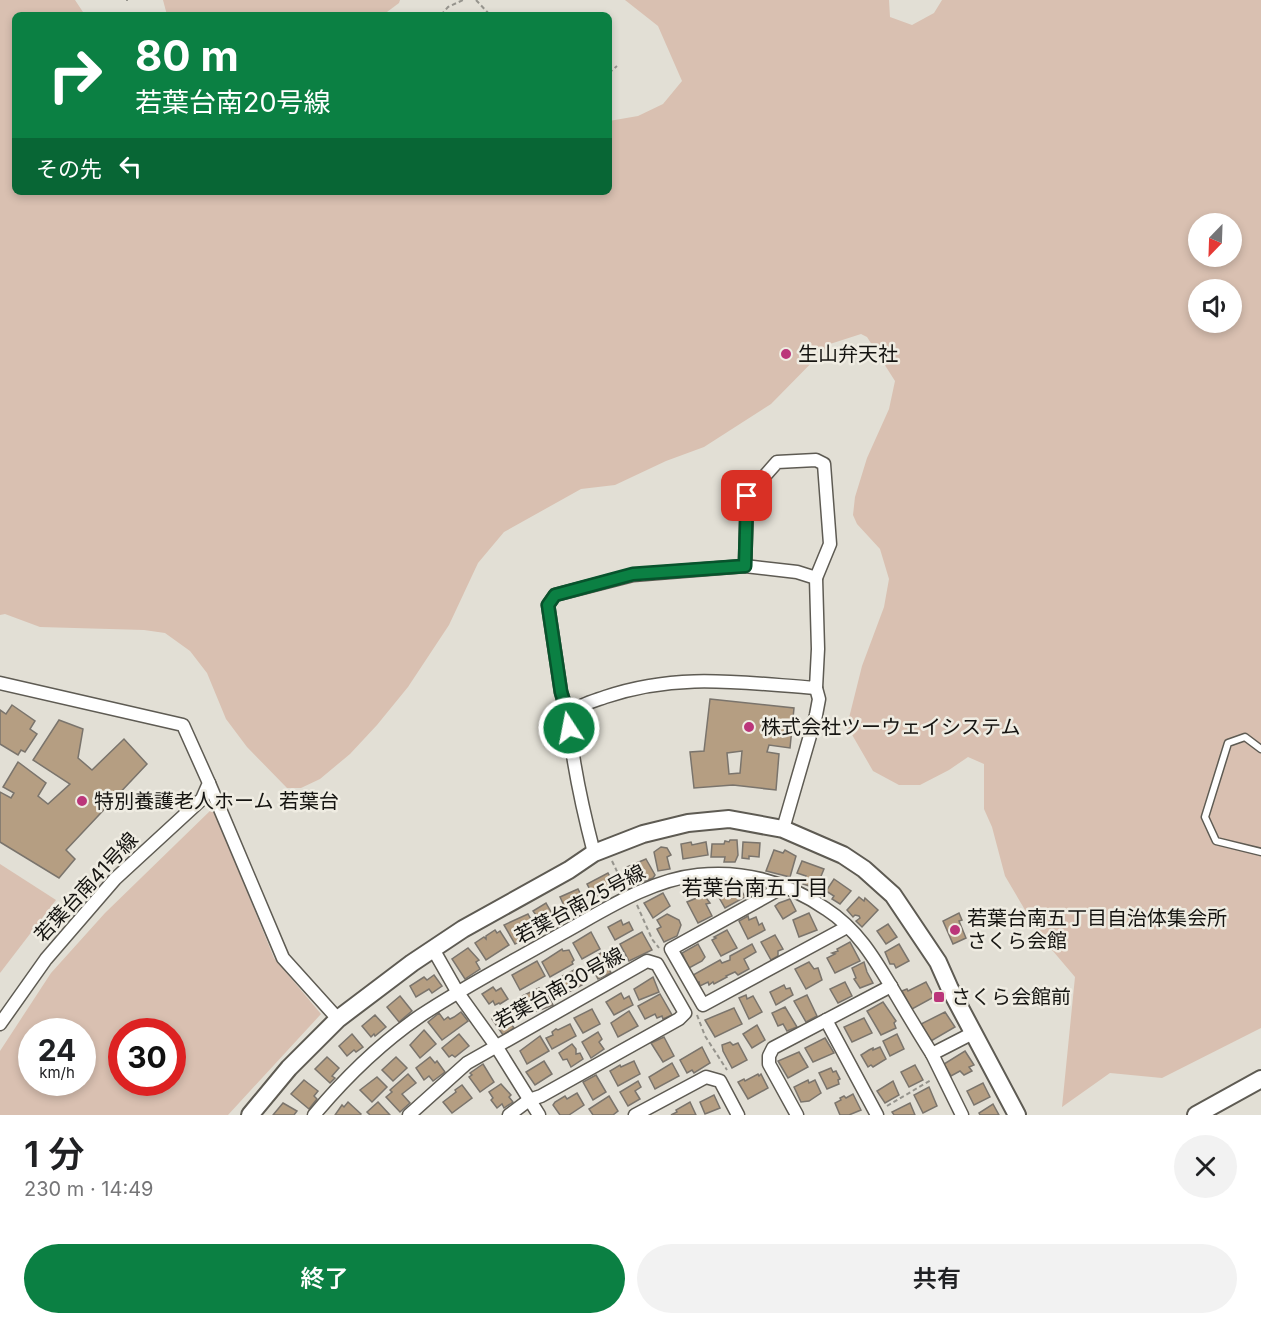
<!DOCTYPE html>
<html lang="ja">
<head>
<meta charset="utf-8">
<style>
	body { margin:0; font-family:Inter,"Noto Sans JP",sans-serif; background:#f2f2f2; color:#202124; height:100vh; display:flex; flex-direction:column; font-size:22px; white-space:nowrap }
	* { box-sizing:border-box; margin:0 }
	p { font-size:20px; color:#757577 }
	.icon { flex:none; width:33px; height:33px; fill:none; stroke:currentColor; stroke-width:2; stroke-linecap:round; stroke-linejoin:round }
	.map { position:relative; height:1115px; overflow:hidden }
	.panel { display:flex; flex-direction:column; background:#fff; flex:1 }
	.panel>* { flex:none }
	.banner { position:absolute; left:12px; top:12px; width:600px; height:183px; border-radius:9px; box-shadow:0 3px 9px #0003; background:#0b8043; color:#fff; overflow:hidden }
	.needle { width:39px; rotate:203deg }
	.fabs { position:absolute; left:1188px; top:213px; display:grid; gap:12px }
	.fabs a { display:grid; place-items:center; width:54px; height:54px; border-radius:50%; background:#fff; box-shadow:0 3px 9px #0003; font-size:30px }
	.speed { position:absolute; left:18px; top:1018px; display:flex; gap:12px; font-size:30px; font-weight:700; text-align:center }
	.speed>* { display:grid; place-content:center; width:78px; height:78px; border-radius:50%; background:#fff; box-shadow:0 3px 9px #0003; line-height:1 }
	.speed small { font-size:15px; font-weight:400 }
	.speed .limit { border:9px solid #d22; background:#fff; color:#111 }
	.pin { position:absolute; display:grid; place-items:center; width:51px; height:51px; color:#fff; margin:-26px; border-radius:12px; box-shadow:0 3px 9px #0006 }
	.me { position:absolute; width:66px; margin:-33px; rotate:349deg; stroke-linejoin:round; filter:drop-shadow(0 0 4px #0008) }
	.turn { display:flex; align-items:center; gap:21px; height:126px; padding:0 24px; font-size:27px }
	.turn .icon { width:78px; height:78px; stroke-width:2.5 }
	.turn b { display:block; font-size:42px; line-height:51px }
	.then { display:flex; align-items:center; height:57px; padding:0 24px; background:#0003; gap:12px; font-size:22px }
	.round { display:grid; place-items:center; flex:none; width:63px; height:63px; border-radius:32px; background:#f2f2f2 }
	.headline { display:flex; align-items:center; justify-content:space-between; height:102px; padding:0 24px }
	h1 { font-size:36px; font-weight:600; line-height:45px }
	.primary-button { display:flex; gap:12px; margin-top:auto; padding:12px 24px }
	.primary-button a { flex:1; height:69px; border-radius:36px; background:#0b8043; color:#fff; font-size:24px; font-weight:600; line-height:69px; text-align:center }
	.primary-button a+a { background:#f2f2f2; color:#202124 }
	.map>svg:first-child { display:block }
	.green { fill:#d9c0b1; fill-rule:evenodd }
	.building { fill:#b59e82; stroke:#7a746c; stroke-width:1.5; fill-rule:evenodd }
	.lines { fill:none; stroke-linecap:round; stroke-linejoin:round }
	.lane-casing { stroke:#5e5b53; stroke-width:9 }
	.street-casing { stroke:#5e5b53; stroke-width:15 }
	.secondary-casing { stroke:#5e5b53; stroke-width:20 }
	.path { stroke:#96948d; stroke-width:2; stroke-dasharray:4.5 3; stroke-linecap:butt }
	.lane { stroke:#fff; stroke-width:6 }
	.street { stroke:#fff; stroke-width:12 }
	.secondary { stroke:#fff; stroke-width:16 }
	.route-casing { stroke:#07532c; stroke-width:15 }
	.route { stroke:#0b8043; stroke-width:10 }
	.poi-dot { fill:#bb367a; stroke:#efece2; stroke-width:2 }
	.labels { text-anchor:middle; stroke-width:5; stroke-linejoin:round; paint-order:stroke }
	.poi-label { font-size:20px; fill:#151411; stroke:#efece2; text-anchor:start }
	.street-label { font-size:20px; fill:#151411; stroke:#efece2 }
	.neighbourhood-label { font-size:21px; fill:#151411; stroke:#efece2 }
</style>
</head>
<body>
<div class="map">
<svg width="1261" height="1115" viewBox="0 0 1261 1115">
	<rect width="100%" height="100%" fill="#e2dfd5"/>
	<g class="green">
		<path d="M 0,0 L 75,0 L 85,15 L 15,15 L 15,192 L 609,192 L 609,121 L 638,116 L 663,104 L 682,81 L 658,26 L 625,0 L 889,0 L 890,17 L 912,25 L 934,13 L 942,0 L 1261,0 L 1261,1028 L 1162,1078 L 1110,1073 L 1062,1107 L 1075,977 L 1041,937 L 1005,876 L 992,827 L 984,809 L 984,764 L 968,757 L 949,770 L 920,785 L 899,785 L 873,771 L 847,726 L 862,666 L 884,607 L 889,579 L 880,549 L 857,524 L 853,515 L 855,497 L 867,458 L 889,409 L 895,381 L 867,337 L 861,334 L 830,344 L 771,404 L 704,447 L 666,461 L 615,485 L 581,489 L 504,532 L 478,563 L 449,625 L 408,687 L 377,725 L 350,754 L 320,779 L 301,788 L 287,788 L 247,747 L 226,719 L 207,673 L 190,651 L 165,633 L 144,630 L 40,627 L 5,614 L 0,615 ZM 1198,224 L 1232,224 L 1232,256 L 1198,256 ZM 1198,290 L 1232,290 L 1232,322 L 1198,322 Z"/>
		<polygon points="163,0 400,0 399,3 383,15 167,15"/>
		<path d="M 213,808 L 274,958 L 321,1014 L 228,1115 L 0,1115 L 0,1051 L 51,973 L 105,913 ZM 32,1032 L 82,1032 L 82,1083 L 32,1083 ZM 122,1032 L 172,1032 L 172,1083 L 122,1083 Z"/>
		<polygon points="0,864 56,900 0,973"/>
	</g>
	<g class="building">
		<path d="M 710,699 L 794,708 L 790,748 L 769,745 L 767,752 L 779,754 L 776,790 L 733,785 L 694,788 L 690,752 L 704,751 ZM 742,751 L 740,773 L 729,774 L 727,753 Z"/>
		<polygon points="12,705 35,721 30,729 37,734 25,752 21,750 18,755 0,744 0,710 6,714"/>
		<polygon points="59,720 83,729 78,758 92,770 124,739 147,764 66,850 75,859 59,878 0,842 0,792 11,798 14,793 3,787 18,762 46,783 38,796 48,804 70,784 33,760"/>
		<polygon points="730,840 737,840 738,855 735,862 724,862 725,857 711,857 712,844 724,844 725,841 729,842"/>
		<polygon points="691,842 692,845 706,842 708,855 683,859 681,844"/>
		<polygon points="743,842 760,843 759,857 749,856 749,859 742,858"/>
		<polygon points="661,847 667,848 671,855 667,857 670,869 658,871 654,852"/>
		<polygon points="774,850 783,853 785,850 796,856 790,877 766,871"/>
		<polygon points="646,859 655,875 653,878 644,881 642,877 631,881 627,867"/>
		<polygon points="802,861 824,869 816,888 803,884 806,876 797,873"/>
		<polygon points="608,873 616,888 600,897 599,895 594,897 587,884"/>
		<polygon points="834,879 851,891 840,904 832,899 834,896 826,891"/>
		<polygon points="737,883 745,897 725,908 717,894"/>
		<polygon points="578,889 586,904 575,910 573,906 566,910 560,897"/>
		<polygon points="663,893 670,906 653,918 644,903"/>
		<polygon points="704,895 710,903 706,904 712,916 698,923 687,902"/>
		<polygon points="859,897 864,901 865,898 878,910 862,927 856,921 860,918 859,916 855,915 853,917 847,910"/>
		<polygon points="790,899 796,911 783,919 775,906 779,903"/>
		<polygon points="546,903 555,919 543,925 533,911"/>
		<polygon points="809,913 817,930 799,937 793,920"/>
		<polygon points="959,913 962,920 959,921 966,938 953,944 943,921"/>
		<polygon points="528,914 534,925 526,929 529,934 524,937 525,939 515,944 504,925"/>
		<polygon points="667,914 679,920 681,925 677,936 664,942 657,929 661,927 657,920"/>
		<polygon points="748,916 749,920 756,917 759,925 762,923 765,930 748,939 739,921"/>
		<polygon points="621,920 623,925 629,922 633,930 615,940 608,927"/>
		<polygon points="888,924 897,937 886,944 877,931"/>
		<polygon points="495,930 497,933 500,931 509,945 486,960 475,943 484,937 486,939 486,936"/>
		<polygon points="727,930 737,948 721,956 712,940 716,938 714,937"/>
		<polygon points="591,932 600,949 582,959 573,943"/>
		<polygon points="642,932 652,950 629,961 620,944"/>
		<polygon points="775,935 783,949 778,951 778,956 771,960 761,942"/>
		<polygon points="850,942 860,961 835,973 827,958 835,954 832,953 838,951 837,949"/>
		<polygon points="698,944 705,957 702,961 689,968 682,953"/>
		<polygon points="752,944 756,952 744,959 749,969 738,975 735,972 726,976 727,977 714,984 713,982 709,985 708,982 700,986 699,982 696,983 693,975 720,960 722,963 730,960 730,956"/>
		<polygon points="899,944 909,961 896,968 894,964 890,964 885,952"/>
		<polygon points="468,948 479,960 476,962 480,969 465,979 452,959"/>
		<polygon points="562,949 563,951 569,950 574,960 572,962 573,964 550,977 542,962"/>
		<polygon points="601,953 611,973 598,979 588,960"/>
		<polygon points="537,961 545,976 520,990 512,975"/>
		<polygon points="809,962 814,969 818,968 822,980 806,989 795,969"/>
		<polygon points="864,962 867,972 873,983 860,988 854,979 856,978 852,968"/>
		<polygon points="574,970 582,985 561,996 553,981"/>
		<polygon points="434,975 442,986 432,993 429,989 416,997 410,986 424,977 427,980"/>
		<polygon points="653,977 659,992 639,1000 634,989"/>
		<polygon points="845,982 852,996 838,1003 830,989"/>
		<polygon points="926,982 934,997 912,1009 902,991 907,989 908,991"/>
		<polygon points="784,985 786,989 790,988 793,995 776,1005 770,992"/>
		<polygon points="493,987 496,991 501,988 508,999 500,1004 499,1003 495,1005 493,1001 489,1004 482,994"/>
		<polygon points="539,988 542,994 546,992 553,1005 537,1011 533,1003 527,1006 522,996"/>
		<polygon points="621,993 624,999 629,996 633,1005 614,1015 606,1002"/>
		<polygon points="660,994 672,1015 663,1019 662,1016 657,1018 655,1014 645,1019 638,1006"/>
		<polygon points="746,995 747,999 753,996 762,1012 749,1019 739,998"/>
		<polygon points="807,995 817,1016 806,1022 794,1001"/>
		<polygon points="400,996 412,1011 399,1022 387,1007"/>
		<polygon points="883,1002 896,1021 894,1023 896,1028 881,1035 867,1011"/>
		<polygon points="512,1006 518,1016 513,1020 515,1023 512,1025 514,1028 503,1035 492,1019"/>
		<polygon points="785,1007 797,1027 787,1031 783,1024 778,1026 772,1013"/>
		<polygon points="734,1008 742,1024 715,1037 705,1020"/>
		<polygon points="592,1009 600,1024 583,1033 574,1018"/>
		<polygon points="629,1011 638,1026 618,1037 611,1023"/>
		<polygon points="461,1012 468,1021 442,1040 428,1022 439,1013 444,1020 448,1017 450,1019 454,1017"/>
		<polygon points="945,1012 955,1027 931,1041 921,1024"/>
		<polygon points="375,1015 386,1027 375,1036 374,1034 371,1037 362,1026"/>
		<polygon points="864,1018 872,1033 852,1042 844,1027"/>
		<polygon points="570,1024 576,1036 552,1049 546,1038 553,1035 552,1032 556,1029 558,1030"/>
		<polygon points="757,1025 765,1040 752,1048 743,1034"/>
		<polygon points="424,1030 436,1044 420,1058 410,1045"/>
		<polygon points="598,1032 602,1039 599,1042 604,1049 591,1058 582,1042"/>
		<polygon points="352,1034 363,1047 356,1052 354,1050 347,1056 339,1046"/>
		<polygon points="459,1034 469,1046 455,1057 452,1055 449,1057 442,1048"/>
		<polygon points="897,1034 904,1049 890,1056 883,1041"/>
		<polygon points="540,1036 549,1051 527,1064 520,1051"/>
		<polygon points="664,1037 674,1056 663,1062 651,1043"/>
		<polygon points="825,1038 834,1053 813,1062 805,1048"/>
		<polygon points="730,1042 733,1045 738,1043 747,1060 732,1068 723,1051 722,1045"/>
		<polygon points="572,1044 576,1049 576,1054 580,1053 583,1059 571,1067 567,1059 563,1060 559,1053"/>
		<polygon points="702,1047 710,1063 694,1073 692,1070 687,1073 680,1060"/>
		<polygon points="880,1047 886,1059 873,1067 871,1065 868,1067 861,1055 869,1050 873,1048 873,1050"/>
		<polygon points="965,1051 974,1065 969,1067 972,1071 964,1075 960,1071 951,1076 944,1064"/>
		<polygon points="799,1052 808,1067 788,1078 778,1061"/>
		<polygon points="327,1057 339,1068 332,1076 335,1078 330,1083 315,1069"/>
		<polygon points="396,1057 407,1068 393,1081 382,1070"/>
		<polygon points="430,1057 435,1063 437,1061 445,1072 433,1081 429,1076 424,1080 416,1068"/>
		<polygon points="544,1061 552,1074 535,1085 526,1072"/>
		<polygon points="634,1061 640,1074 618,1086 610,1071 620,1065 621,1067"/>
		<polygon points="672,1063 679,1076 655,1089 649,1077"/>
		<polygon points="483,1064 494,1082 480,1092 469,1077 472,1075 470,1073"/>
		<polygon points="915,1065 923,1080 909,1087 901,1072"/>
		<polygon points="831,1068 833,1072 836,1071 840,1079 838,1080 839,1084 827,1089 819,1073"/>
		<polygon points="408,1074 416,1083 402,1094 410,1103 400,1112 386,1097 392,1092 390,1090"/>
		<polygon points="758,1074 759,1076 761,1074 768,1088 748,1099 738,1082 744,1079 745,1081"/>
		<polygon points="596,1075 606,1092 593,1100 583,1082"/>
		<polygon points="377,1077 387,1087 372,1102 360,1090"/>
		<polygon points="304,1080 318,1091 314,1096 317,1099 309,1109 291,1094"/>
		<polygon points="808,1080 809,1083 815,1080 821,1093 809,1101 801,1102 794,1087"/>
		<polygon points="638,1081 641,1087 635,1091 640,1099 628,1106 620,1092"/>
		<polygon points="893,1081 899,1095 885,1103 877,1091"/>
		<polygon points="983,1083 990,1097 974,1105 967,1091"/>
		<polygon points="501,1084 511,1095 509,1097 513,1102 504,1108 502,1104 497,1108 491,1100 493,1098 489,1092"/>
		<polygon points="462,1085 472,1098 452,1113 443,1102 456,1092 455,1090"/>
		<polygon points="929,1087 937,1106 923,1113 914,1095"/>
		<polygon points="577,1093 584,1105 569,1115 560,1115 553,1105 555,1102 565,1096 567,1099"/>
		<polygon points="853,1094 861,1110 849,1115 840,1115 835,1103 841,1100 840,1098 844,1096 846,1098"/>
		<polygon points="714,1095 720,1108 705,1114 700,1102"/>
		<polygon points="609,1096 618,1111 613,1115 593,1115 589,1109"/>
		<polygon points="348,1102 361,1114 360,1115 335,1115 342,1105 344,1107"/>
		<polygon points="378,1102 390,1115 370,1115 367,1112"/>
		<polygon points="690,1102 696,1115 671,1115 677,1112 676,1110"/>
		<polygon points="283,1103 297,1111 294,1115 273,1115"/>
		<polygon points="910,1103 915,1115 894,1115 892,1112"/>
		<polygon points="993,1104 999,1115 980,1115 979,1113"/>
	</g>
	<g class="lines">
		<g class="lane-casing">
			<polyline id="lane" points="1261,749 1245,737 1228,743 1205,817 1216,841 1261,852"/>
		</g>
		<g class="street-casing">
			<g id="street">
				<polyline points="745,566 747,496 777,462 816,460 824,464 830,544 816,578"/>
				<polyline points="0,683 183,725 209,783 202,799 115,879 46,959 0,1024"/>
				<path d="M 568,715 L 561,692 L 548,605 L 555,595 L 633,575 L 745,566 L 797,572 L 816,578 L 818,649 L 816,688 C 742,683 679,672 605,697 C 591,702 579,705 568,715 C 572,762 582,807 594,853"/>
				<polyline points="209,783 283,958 338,1019"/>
				<polyline points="783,829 816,715 819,699 816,688"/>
				<polyline points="785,886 671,949 703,1005 847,927"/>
				<polyline points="433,949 458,993 496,1046 539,1115"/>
				<polyline points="826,1020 877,1115"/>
				<polyline points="932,1054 962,1115"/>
				<path d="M 314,1115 C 344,1079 381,1043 420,1016 C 465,986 514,961 561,934 C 603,911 649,880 698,875 C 744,870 788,883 826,909 C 857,929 874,958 892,988 C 905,1010 918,1032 932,1054 L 973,1033"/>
				<polyline points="409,1115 467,1063 647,961 657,964 685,1013 679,1019 541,1096 529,1100 509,1115"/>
				<polyline points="635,1115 706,1077 720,1081 738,1115"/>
				<polyline points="797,1115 769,1064 769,1056 773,1048 891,986"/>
			</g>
		</g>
		<g class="secondary-casing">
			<g id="secondary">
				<polyline points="250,1115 289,1068 338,1019 412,963 463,929 569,870 594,853 643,834 688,823 729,819 783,829 843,855 864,869 893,895 938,962 950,989 1017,1115"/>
				<polyline points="1196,1115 1261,1079"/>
			</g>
		</g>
		<g class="path">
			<polyline points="126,0 128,0"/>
			<polyline points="476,0 490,15"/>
			<polyline points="441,15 448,7 463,0"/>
			<polyline points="609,73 617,66"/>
			<polyline points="612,861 624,886"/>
			<polyline points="637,905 652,939 659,948"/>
			<polyline points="697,1015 705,1036 727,1070"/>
			<polyline points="887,1106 931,1080"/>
		</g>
		<use href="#lane" class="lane"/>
		<use href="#street" class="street"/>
		<use href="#secondary" class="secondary"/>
	</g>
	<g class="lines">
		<g class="route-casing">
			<polyline id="route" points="569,728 568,715 561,692 548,605 555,595 633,574 745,566 747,496"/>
		</g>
		<use href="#route" class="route"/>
	</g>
	<g class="poi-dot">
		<circle cx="786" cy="354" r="6"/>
		<circle cx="749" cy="727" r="6"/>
		<circle cx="82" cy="801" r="6"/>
		<circle cx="955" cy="930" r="6"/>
		<rect x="933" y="991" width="12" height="12" rx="3"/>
	</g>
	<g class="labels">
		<g class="poi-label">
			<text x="798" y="361">生山弁天社</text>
			<text x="761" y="734">株式会社ツーウェイシステム</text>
			<text x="94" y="808">特別養護老人ホーム 若葉台</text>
			<text x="967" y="925">若葉台南五丁目自治体集会所<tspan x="967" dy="23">さくら会館</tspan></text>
			<text x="951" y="1004">さくら会館前</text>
		</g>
		<g class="street-label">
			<text transform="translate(86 887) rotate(-47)" y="7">若葉台南41号線</text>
			<text transform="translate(580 904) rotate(-28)" y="7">若葉台南25号線</text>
			<text transform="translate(559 988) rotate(-29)" y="7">若葉台南30号線</text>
		</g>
		<g class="neighbourhood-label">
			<text x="755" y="895">若葉台南五丁目</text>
		</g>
	</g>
</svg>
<div class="fabs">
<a><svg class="needle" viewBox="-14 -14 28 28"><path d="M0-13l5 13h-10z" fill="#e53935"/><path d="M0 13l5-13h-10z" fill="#757577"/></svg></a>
<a><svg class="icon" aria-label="sound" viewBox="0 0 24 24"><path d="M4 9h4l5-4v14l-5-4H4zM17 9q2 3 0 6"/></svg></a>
</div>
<div class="speed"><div>24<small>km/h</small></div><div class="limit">30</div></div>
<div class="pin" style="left:747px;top:496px;background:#d93025"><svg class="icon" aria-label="arrive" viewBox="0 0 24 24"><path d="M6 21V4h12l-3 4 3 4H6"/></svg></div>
<svg class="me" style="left:569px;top:728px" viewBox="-20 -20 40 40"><circle r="17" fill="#0b8043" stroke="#fff" stroke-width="3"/><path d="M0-11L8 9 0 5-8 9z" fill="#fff"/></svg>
<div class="banner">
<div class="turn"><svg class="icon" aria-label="right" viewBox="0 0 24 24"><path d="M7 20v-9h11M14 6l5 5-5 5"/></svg><div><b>80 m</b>若葉台南20号線</div></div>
<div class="then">その先<svg class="icon" aria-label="left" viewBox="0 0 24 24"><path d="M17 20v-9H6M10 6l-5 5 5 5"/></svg></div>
</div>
</div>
<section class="panel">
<div class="headline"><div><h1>1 分</h1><p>230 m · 14:49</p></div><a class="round"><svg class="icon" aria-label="close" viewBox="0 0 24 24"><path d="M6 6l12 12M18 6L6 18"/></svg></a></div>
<div class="primary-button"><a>終了</a><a>共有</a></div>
</section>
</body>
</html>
